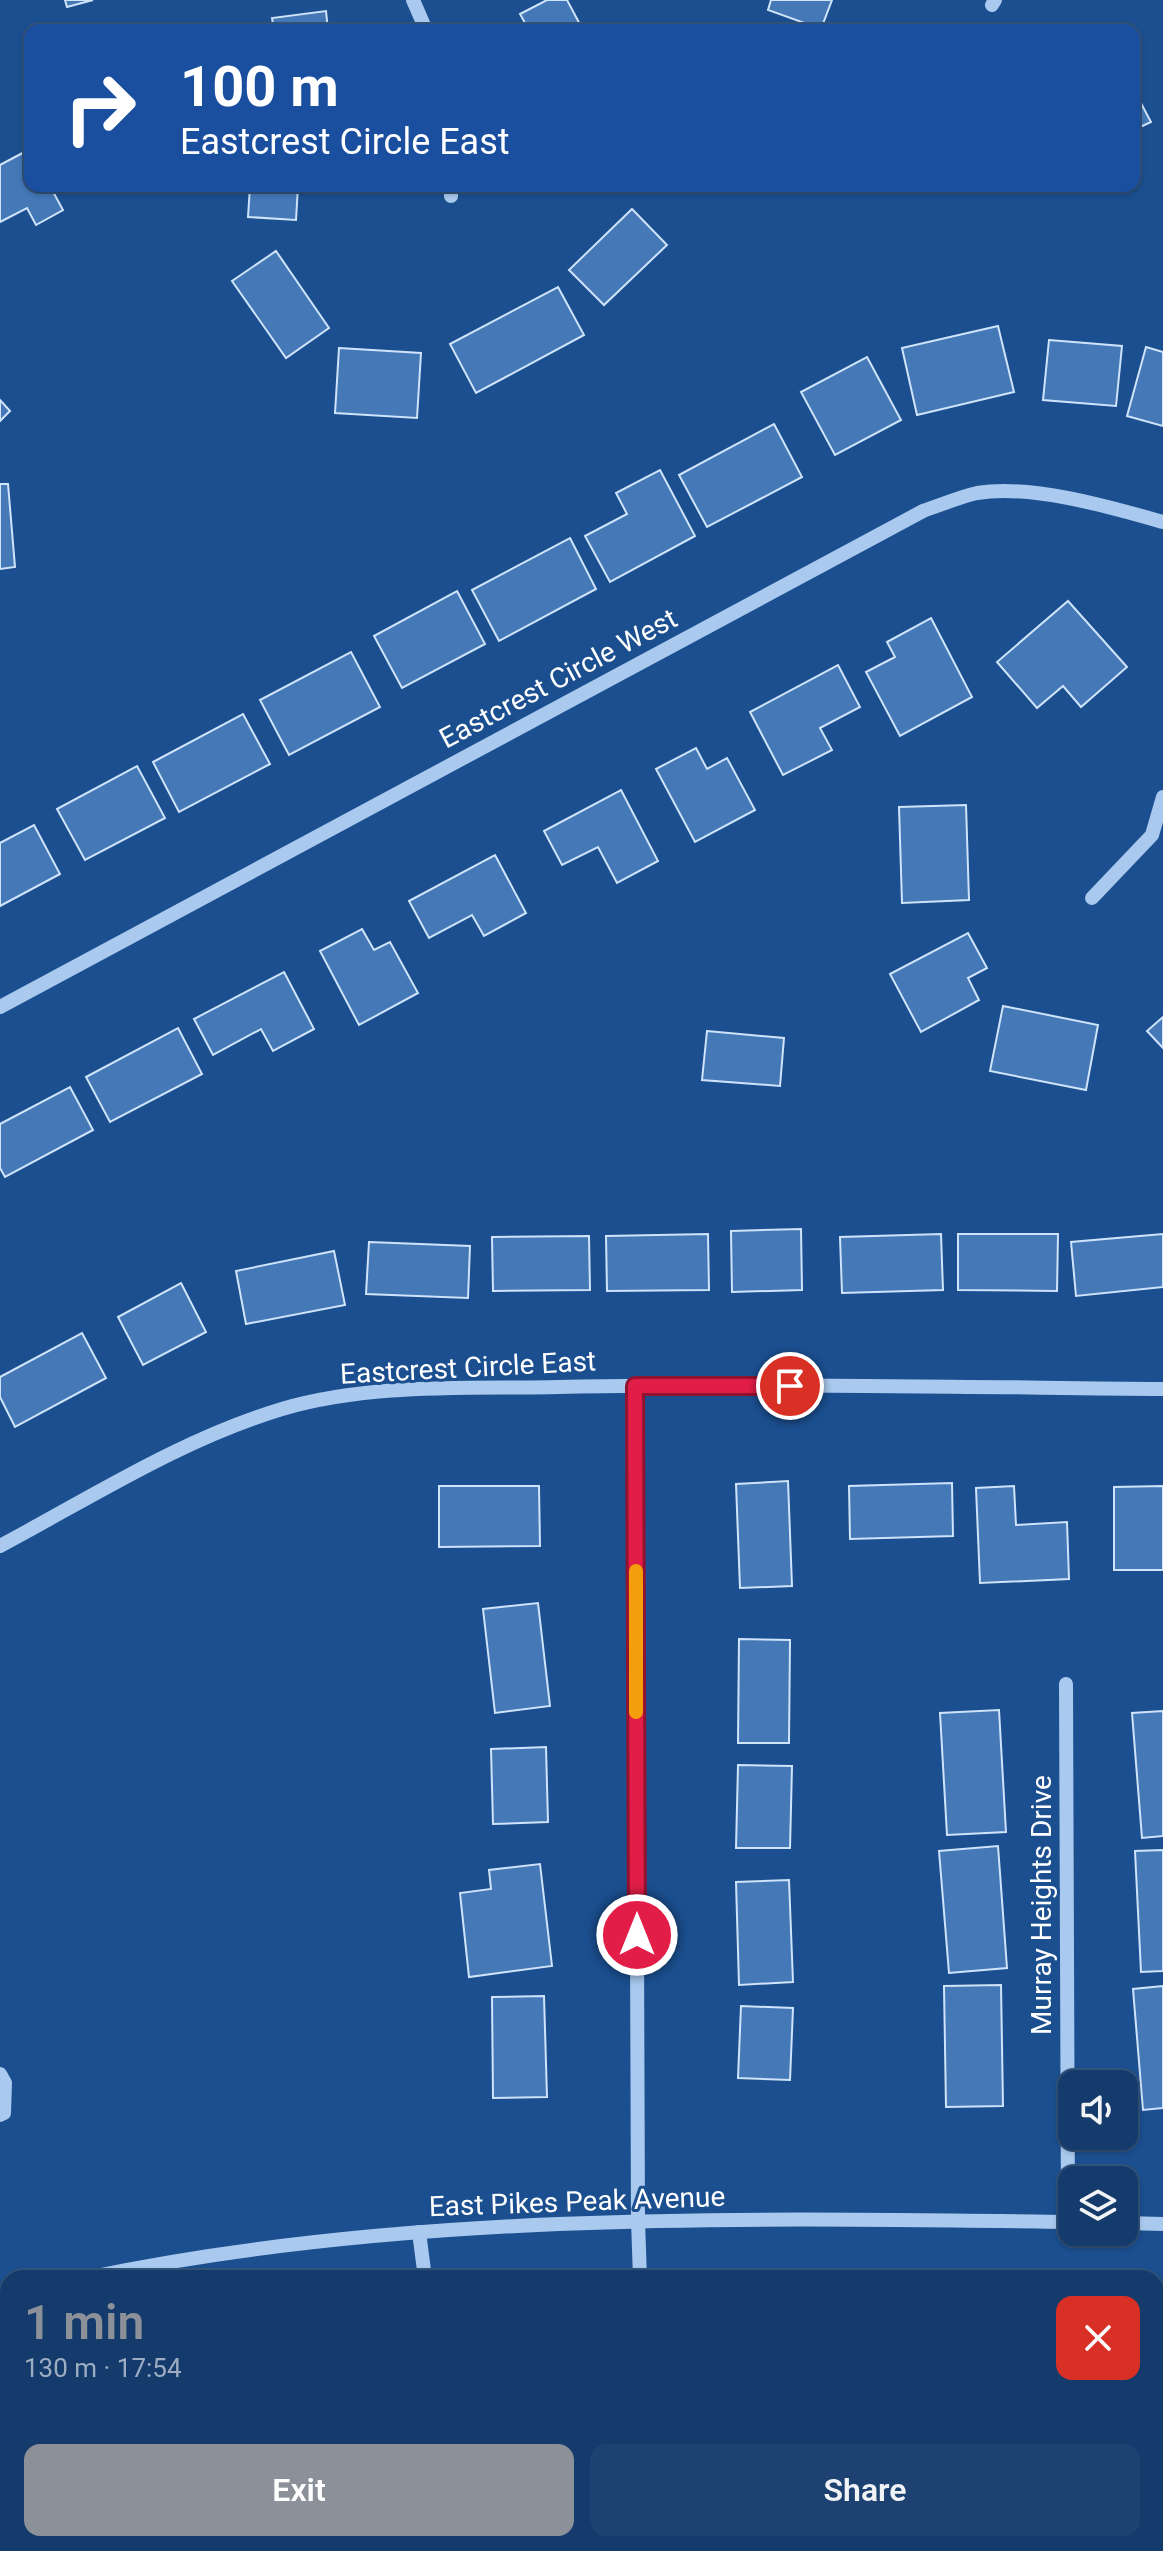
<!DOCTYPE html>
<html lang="en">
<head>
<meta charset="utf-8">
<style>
	body { margin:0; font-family:Roboto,sans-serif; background:#1d4271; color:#f1f3f6; height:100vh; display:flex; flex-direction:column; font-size:30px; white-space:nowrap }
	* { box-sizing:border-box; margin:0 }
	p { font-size:26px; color:#9dadc1 }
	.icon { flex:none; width:44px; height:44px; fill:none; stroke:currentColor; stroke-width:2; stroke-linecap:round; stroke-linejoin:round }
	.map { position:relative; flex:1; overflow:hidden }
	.side { position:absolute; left:0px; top:2270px; width:1164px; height:282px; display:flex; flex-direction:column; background:#143b6b; border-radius:24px 24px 0 0; box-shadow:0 2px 6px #0004,0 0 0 2px #33557e }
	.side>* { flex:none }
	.guide { position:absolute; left:24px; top:24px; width:1116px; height:168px; border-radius:16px; box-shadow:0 2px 6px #0004,0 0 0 2px #33557e; background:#1a4fa0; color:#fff; overflow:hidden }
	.tools { position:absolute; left:1058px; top:2070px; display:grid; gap:16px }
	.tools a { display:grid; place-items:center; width:80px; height:80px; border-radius:16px; background:#143b6b; box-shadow:0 2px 6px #0004,0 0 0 2px #33557e; font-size:40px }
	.pin { position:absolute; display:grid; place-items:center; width:68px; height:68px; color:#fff; margin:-34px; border:4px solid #fff; border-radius:50%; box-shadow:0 2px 8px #0007 }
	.me { position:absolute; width:88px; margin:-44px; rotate:0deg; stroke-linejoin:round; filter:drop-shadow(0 0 6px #0008) }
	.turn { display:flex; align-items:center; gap:28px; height:168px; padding:0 24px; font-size:36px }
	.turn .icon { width:104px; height:104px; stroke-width:2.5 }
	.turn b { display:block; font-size:56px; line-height:68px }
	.round { display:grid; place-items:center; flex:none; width:84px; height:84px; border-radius:16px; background:#1d4271 }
	.head { display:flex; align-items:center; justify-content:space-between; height:136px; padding:0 24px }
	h1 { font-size:48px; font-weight:600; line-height:60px; color:#8c9099 }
	.cta { display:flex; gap:16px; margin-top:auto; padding:16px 24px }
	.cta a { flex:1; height:92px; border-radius:16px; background:#8c9099; color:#fff; font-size:32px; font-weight:600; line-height:92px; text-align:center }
	.cta a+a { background:#1d4271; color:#f1f3f6 }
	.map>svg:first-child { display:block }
	.building { fill:#4478b7; stroke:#cfe3fa; stroke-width:2 }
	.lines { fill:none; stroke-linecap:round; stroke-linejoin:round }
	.minor { stroke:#a9c9ee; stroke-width:14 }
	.route-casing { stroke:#92132f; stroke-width:20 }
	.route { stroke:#e11d48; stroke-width:14 }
	.slow { stroke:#f59e0b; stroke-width:14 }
	.labels { text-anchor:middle; stroke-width:6; stroke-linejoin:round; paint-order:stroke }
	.street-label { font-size:28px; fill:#fff; stroke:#1b4f8f }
</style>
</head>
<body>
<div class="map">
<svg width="1163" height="2551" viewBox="0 0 1163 2551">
	<rect width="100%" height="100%" fill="#1b4f8f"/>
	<g class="building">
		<polygon points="65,0 93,0 67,7"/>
		<polygon points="547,0 567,0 583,30 529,30 520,14"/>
		<polygon points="771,0 832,0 821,29 768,10"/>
		<polygon points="326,11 328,30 274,30 272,18"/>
		<polygon points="1134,90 1151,122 1134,130"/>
		<polygon points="30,149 30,186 50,186 63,210 36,225 27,208 0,222 0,165"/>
		<polygon points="250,186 298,186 296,220 248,217"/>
		<polygon points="632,209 667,245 604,305 569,270"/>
		<polygon points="276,251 329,328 286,358 232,281"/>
		<polygon points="558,287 584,335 476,393 450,344"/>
		<polygon points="998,326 1014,392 917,415 902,348"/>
		<polygon points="1049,340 1122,346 1116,406 1043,400"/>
		<polygon points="1146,347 1163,352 1163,426 1127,416"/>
		<polygon points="339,348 421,353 417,418 335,413"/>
		<polygon points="867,357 901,420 835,455 801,392"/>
		<polygon points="0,400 10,411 0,421"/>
		<polygon points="774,424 802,477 707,527 679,475"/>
		<polygon points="660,470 695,536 610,582 585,536 627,514 616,493"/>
		<polygon points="0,484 8,484 15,567 0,569"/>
		<polygon points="570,538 596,589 499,641 472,590"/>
		<polygon points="457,591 485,644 402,688 374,636"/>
		<polygon points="1068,601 1127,667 1081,707 1063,686 1037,708 997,662"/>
		<polygon points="931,618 972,697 900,736 866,672 895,657 887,642"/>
		<polygon points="351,652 380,707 289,755 260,700"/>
		<polygon points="838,665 860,707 820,728 832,750 783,775 750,712"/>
		<polygon points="243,714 270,764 179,812 153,762"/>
		<polygon points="696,748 707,769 727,758 755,810 695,842 656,769"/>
		<polygon points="137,766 165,818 85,860 57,809"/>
		<polygon points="621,790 658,861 617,883 598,847 562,865 544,831"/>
		<polygon points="966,805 969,900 902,903 899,807"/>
		<polygon points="34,825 60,874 0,906 0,843"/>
		<polygon points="495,855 526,913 484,936 472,915 429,938 409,901"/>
		<polygon points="362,929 374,950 390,942 418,993 359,1025 320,951"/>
		<polygon points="968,933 987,968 968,978 979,1000 921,1032 890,974"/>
		<polygon points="284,972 314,1029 273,1051 261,1029 213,1055 194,1019"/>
		<polygon points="1003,1006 1098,1025 1086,1090 990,1071"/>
		<polygon points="1163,1017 1163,1048 1147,1031"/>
		<polygon points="178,1028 202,1074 110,1122 86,1077"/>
		<polygon points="707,1031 784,1038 780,1086 702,1080"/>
		<polygon points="70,1087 93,1130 5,1177 0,1168 0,1124"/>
		<polygon points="801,1229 802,1290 732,1292 731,1231"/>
		<polygon points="708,1234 709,1290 607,1291 606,1236"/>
		<polygon points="941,1234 943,1290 842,1293 840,1237"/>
		<polygon points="958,1234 1058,1234 1057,1291 958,1290"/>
		<polygon points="1163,1234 1163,1287 1076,1296 1071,1242"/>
		<polygon points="589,1236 590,1290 493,1291 492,1237"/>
		<polygon points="369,1242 470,1246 468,1298 366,1294"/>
		<polygon points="334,1251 345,1305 246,1324 236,1271"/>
		<polygon points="181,1283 206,1332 143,1365 118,1317"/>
		<polygon points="82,1333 106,1378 15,1427 0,1397 0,1377"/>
		<polygon points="788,1481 792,1586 740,1588 736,1484"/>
		<polygon points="952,1483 953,1536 850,1539 849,1486"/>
		<polygon points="439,1486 539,1486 540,1546 439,1547"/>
		<polygon points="1014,1486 1016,1525 1067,1522 1069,1579 980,1583 976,1488"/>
		<polygon points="1163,1486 1163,1570 1114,1570 1114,1487"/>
		<polygon points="538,1603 550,1706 495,1713 483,1609"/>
		<polygon points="739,1639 790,1640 789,1743 738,1743"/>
		<polygon points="999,1710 1006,1832 947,1835 940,1713"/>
		<polygon points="1163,1711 1163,1836 1142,1838 1132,1713"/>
		<polygon points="546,1747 548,1822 493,1824 491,1749"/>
		<polygon points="738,1765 792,1766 790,1848 736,1848"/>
		<polygon points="998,1846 1007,1968 949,1973 939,1851"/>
		<polygon points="1163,1850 1163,1971 1141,1972 1135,1851"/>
		<polygon points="540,1864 552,1966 469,1977 460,1893 491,1889 489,1870"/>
		<polygon points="789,1880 793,1982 739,1985 736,1882"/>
		<polygon points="1001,1985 1003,2106 946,2107 944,1986"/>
		<polygon points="1163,1986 1163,2108 1143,2110 1133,1989"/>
		<polygon points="544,1996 547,2097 493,2098 492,1997"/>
		<polygon points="741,2006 793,2008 790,2080 738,2078"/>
		<polygon points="8,2448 8,2544 60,2544 63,2551 0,2551 0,2451"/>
		<polygon points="117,2544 224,2544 226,2551 119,2551"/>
		<polygon points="282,2544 389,2544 389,2551 283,2551"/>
		<polygon points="623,2544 838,2544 834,2551 627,2551 621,2548"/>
		<polygon points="896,2544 1105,2544 1102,2551 914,2551"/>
	</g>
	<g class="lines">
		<g class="minor">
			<polyline points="413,0 426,30"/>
			<polyline points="992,5 995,0"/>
			<polyline points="451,186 451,196"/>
			<polyline points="1092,898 1152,835 1163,797"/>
			<path d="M 0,1007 L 923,511 C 941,505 959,497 977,493 C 1032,484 1110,507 1163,522"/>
			<polyline points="635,1386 638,2221 640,2278"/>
			<path d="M 0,1546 C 92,1497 182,1439 282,1409 C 371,1383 467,1389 558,1387 C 760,1383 962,1387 1163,1389"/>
			<polyline points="1066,1684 1068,2222"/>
			<polyline points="0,2074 5,2083 4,2113 0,2115"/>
			<polyline points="1124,2223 1163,2224"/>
			<polyline points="419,2232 425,2278"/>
			<path d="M 86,2278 C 405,2211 747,2218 1072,2222"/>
			<polyline points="0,2296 8,2294"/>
			<polyline points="444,2551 444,2544"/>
		</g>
	</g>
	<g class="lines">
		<g class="route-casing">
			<polyline id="route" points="637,1935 635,1386 790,1386"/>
		</g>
		<use href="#route" class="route"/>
		<polyline class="slow" points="636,1571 636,1712"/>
	</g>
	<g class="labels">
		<g class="street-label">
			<text transform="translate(558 678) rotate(-28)" y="10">Eastcrest Circle West</text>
			<text transform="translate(468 1367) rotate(-3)" y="10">Eastcrest Circle East</text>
			<text transform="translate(1041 1905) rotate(-90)" y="10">Murray Heights Drive</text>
			<text transform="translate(577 2201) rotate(-2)" y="10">East Pikes Peak Avenue</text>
		</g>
	</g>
</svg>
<div class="tools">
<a><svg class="icon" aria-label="sound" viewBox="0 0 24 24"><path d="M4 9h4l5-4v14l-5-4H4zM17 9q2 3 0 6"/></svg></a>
<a><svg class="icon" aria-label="layers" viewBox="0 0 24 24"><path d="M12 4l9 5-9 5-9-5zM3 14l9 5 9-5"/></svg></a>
</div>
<div class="pin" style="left:790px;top:1386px;background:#d93025"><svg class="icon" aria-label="arrive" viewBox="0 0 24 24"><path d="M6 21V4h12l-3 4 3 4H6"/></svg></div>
<svg class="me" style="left:637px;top:1935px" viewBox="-20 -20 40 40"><circle r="17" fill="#e11d48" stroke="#fff" stroke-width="3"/><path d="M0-11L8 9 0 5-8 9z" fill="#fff"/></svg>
<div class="guide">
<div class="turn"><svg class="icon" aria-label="right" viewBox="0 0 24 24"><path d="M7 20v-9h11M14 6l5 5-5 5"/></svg><div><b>100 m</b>Eastcrest Circle East</div></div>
</div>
<section class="side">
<div class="head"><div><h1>1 min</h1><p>130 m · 17:54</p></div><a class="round" style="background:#d93025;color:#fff"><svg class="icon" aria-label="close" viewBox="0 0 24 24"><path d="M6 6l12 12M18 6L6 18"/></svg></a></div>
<div class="cta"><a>Exit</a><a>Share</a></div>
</section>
</div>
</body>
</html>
